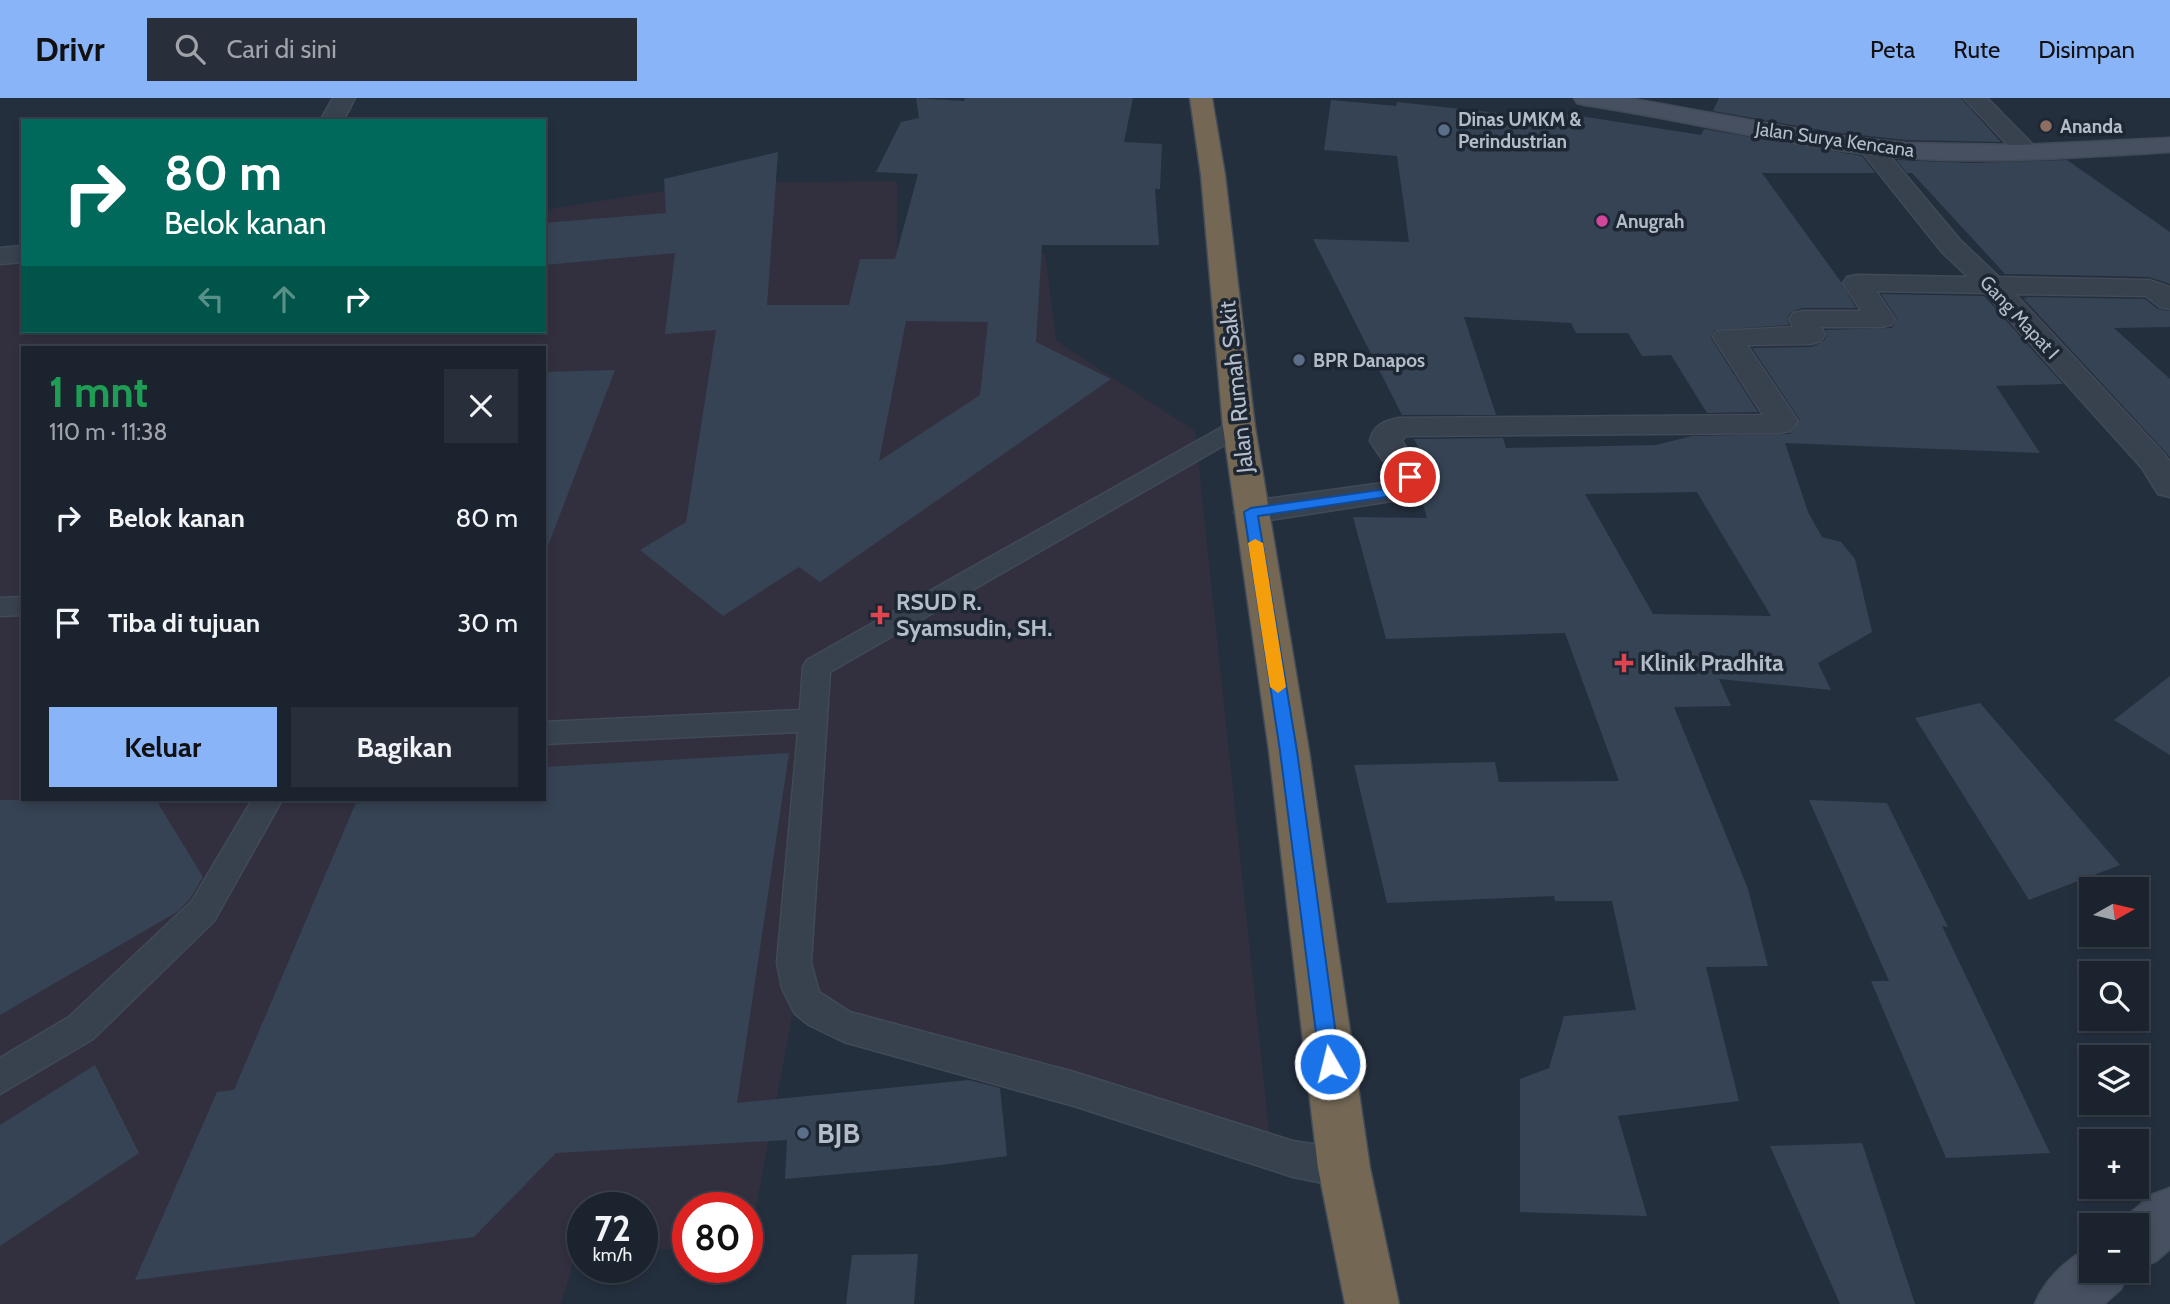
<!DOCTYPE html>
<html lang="id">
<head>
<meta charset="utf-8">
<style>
	body { margin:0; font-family:Cabin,sans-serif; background:#282f3a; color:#f1f3f6; height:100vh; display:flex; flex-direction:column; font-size:26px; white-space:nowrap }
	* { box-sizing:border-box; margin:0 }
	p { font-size:23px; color:#a0a4aa }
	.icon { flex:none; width:38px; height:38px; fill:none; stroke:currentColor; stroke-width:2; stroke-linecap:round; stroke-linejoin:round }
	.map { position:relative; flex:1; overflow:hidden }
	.panel { position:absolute; left:21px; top:248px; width:525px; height:455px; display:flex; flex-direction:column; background:#1b232e; border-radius:0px; box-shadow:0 4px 10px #0003,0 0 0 2px #39404a }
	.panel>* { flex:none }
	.top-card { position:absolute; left:21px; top:21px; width:525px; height:214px; border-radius:0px; box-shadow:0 4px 10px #0003,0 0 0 2px #39404a; background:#00695c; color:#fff; overflow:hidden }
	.needle { width:46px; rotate:82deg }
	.buttons { position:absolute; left:2079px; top:779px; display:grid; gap:14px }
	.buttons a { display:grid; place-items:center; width:70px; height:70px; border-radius:0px; background:#1b232e; box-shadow:0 4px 10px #0003,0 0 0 2px #39404a; font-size:35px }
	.speed { position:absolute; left:567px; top:1094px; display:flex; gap:14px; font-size:35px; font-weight:700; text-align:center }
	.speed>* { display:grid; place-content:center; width:91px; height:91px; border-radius:50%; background:#1b232e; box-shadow:0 4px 10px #0003,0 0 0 2px #39404a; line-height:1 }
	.speed small { font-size:18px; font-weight:400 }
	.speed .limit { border:10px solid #d22; background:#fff; color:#111 }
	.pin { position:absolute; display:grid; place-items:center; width:60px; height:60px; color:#fff; margin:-30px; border:4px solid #fff; border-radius:50%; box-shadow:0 2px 7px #0007 }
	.me { position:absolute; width:77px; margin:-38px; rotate:352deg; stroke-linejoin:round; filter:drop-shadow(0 0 5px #0008) }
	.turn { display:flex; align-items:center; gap:24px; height:147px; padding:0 28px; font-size:32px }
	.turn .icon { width:91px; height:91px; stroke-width:2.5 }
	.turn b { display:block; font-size:49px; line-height:60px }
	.lanes { display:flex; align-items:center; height:66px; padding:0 28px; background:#0003; justify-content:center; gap:35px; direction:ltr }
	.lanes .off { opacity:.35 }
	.round { display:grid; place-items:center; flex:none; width:74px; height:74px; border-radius:0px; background:#282f3a }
	.head { display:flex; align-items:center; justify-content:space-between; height:119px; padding:0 28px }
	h1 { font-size:42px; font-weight:800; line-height:52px; color:#1e9e55 }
	.cta { display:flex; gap:14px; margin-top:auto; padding:14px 28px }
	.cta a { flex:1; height:80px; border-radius:0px; background:#8ab4f8; color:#111; font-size:28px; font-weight:800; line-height:80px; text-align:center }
	.cta a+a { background:#282f3a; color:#f1f3f6 }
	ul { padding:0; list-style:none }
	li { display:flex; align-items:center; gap:21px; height:105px; padding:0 28px }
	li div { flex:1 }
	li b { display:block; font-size:26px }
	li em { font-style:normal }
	header { display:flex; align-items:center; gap:42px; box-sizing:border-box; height:98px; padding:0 35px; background:#8ab4f8; color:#111 }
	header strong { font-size:33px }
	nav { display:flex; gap:38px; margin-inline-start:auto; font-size:24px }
	.search { width:490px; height:63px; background:#282f3a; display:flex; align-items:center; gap:18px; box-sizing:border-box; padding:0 24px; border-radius:0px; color:#a0a4aa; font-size:26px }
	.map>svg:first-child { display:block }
	.medical { fill:#32303f; fill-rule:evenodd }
	.building { fill:#364354; fill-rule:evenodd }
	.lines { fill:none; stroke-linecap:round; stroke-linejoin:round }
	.lane-casing { stroke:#414a57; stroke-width:3 }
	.street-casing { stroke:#414a57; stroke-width:3 }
	.secondary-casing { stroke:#414a57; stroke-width:3 }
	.highway-casing { stroke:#434c59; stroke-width:3 }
	.lane { fill:#38414e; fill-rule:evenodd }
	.street { fill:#38414e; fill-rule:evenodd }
	.secondary { fill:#465061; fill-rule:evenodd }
	.highway { fill:#746855; fill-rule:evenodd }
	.route { fill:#1a73e8; stroke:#114b97; stroke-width:2 }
	.slow { fill:#f59e0b }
	.education-dot { fill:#8d6e63; stroke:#1d2633; stroke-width:2.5 }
	.service-dot { fill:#5c6f8a; stroke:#1d2633; stroke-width:2.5 }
	.hotel-dot { fill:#d1479c; stroke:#1d2633; stroke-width:2.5 }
	.health-dot { fill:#e0444e; stroke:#1d2633; stroke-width:2.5 }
	.labels { text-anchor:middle; stroke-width:7; stroke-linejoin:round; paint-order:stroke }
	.far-poi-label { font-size:19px; font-weight:bold; fill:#b4bcc9; stroke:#1d2633; text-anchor:start }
	.far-street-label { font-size:19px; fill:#b4bcc9; stroke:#1d2633 }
	.street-label { font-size:23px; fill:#b4bcc9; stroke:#1d2633 }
	.poi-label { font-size:23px; font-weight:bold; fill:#b4bcc9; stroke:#1d2633; text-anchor:start }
	.near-poi-label { font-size:28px; font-weight:bold; fill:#b4bcc9; stroke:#1d2633; text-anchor:start }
</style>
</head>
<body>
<header>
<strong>Drivr</strong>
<div class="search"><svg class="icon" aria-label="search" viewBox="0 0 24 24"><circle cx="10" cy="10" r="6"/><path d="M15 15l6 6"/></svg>Cari di sini</div>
<nav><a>Peta</a><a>Rute</a><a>Disimpan</a></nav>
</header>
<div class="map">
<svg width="2170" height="1206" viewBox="0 0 2170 1206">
	<rect width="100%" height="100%" fill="#242f3e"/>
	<path class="medical" d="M 897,83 L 897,152 L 1045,156 L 1056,243 L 1195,333 L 1272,1062 L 793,913 L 749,1145 L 747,1110 L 688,1110 L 688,1150 L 642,1153 L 642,1110 L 583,1110 L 583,1157 L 575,1158 L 561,1206 L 0,1206 L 0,162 L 23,161 L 23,233 L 544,233 L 544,112 L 713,85 ZM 23,250 L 544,250 L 544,702 L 23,702 Z"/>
	<g class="building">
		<path d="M 916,0 L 964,3 L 965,0 L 1133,0 L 1124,44 L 1162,46 L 1160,91 L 1155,91 L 1159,147 L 1042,147 L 1036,244 L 1111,281 L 820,484 L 799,469 L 723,518 L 640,452 L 686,424 L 716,232 L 665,236 L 675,155 L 544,167 L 544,125 L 666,115 L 664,81 L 778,54 L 767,207 L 849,207 L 860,161 L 895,161 L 918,76 L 876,74 L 901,24 L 919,20 ZM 906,223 L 988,224 L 980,297 L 879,363 Z"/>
		<polygon points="1719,0 1961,0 2001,44 1906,42 1832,34 1713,13"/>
		<polygon points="1331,2 1396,8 1397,4 1534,19 1536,11 1701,37 1704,31 1862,58 1875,75 1762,75 1841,184 1856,210 1802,210 1791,214 1787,220 1789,227 1715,232 1711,240 1758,314 1707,315 1671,257 1642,258 1628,235 1576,235 1571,225 1464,219 1496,317 1402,317 1313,141 1409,144 1397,58 1324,52"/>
		<polygon points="1896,62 1971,65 2067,62 2170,134 2170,186 2149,179 2005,176 1912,75 1907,75"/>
		<path d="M 1881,196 L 1984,198 L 2063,286 L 1996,288 L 2040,355 L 1785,345 L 1808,414 L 1822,439 L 1841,444 L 1855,461 L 1872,534 L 1818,565 L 1831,592 L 1719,581 L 1731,608 L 1674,609 L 1748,791 L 1768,868 L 1706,869 L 1739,1003 L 1618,1018 L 1647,1118 L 1520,1114 L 1520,981 L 1549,970 L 1564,918 L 1636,912 L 1612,803 L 1555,803 L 1554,798 L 1387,805 L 1354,667 L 1495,664 L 1499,684 L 1619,683 L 1565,535 L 1386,541 L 1353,419 L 1427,420 L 1420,396 L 1428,378 L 1409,349 L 1418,349 L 1414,341 L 1503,340 L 1506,350 L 1656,347 L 1692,338 L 1790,336 L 1800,322 L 1752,250 L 1811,249 L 1823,244 L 1827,238 L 1825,232 L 1892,230 L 1897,220 ZM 1697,394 L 1704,406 L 1771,518 L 1653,516 L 1585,396 Z"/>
		<polygon points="2025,199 2145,201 2158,211 2170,213 2170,229 2114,230 2170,281 2170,359 2023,200 2027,201"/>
		<polygon points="615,272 548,448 544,448 544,274"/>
		<polygon points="2170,578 2170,657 2114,622"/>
		<polygon points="1980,605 2056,693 2120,767 2029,802 1915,620"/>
		<polygon points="789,655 737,1005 969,982 1000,990 1007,1058 941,1067 785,1081 787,1042 556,1055 474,1139 135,1182 217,994 234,992 357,702 544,702 544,669"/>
		<polygon points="0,702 156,702 203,779 190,801 177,814 0,917"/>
		<polygon points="1809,702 1887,705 1948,829 1942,828 2050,1055 1946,1060 1871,883 1889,883"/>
		<polygon points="95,967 139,1055 0,1148 0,1027"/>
		<polygon points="1862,1045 1915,1206 1840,1206 1770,1048"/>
		<polygon points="918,1156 914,1206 846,1206 852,1157"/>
	</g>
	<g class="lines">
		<g class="lane-casing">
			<g id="lane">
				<polygon points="1239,322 1247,324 1250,329 1247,334 830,574 811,865 819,894 850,914 1074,974 1293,1043 1344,1051 1357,1057 1363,1070 1357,1083 1344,1089 1293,1079 1074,1008 844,944 809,927 795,916 782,890 777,865 798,634 544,646 544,624 800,612 803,569 807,562 1231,324"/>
				<polygon points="23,499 23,517 0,518 0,500"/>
				<polygon points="252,702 282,702 214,823 93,941 0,996 0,960 69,919 192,803"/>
			</g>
		</g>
		<g class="street-casing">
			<g id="street">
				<polygon points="333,0 355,0 343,23 320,23"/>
				<polygon points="1964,0 1987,0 2035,49 2039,54 2035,59 2019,59"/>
				<path d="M 1870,42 L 1878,44 L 1960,142 L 1999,179 L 2149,182 L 2170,189 L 2170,211 L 2160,209 L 2146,198 L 2015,196 L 2165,357 L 2170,364 L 2170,399 L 2158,396 L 2142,370 L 1985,195 L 1876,193 L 1895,221 L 1891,227 L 1881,229 L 1821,229 L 1825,237 L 1821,243 L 1811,246 L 1747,247 L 1798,323 L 1790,333 L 1779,335 L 1405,338 L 1402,343 L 1426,379 L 1420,393 L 1411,400 L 1251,425 L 1239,422 L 1234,414 L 1239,406 L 1251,403 L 1390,384 L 1394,379 L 1370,343 C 1373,327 1384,323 1399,320 L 1763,317 L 1713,239 L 1717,233 L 1793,229 L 1789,221 L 1793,215 L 1803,213 L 1861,213 L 1843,185 L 1847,179 L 1857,177 L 1968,179 L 1942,154 L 1858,49 L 1862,44 Z"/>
				<polygon points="23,148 23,164 0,166 0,150"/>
			</g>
		</g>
		<g class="secondary-casing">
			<g id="secondary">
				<path d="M 1574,0 L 1628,0 L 1832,37 L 1906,45 L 2019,47 L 2170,40 L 2170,54 C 2082,59 1993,66 1905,60 C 1797,51 1692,23 1585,7 L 1577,5 Z"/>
				<polygon points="2170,1090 2170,1151 2156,1163 2137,1171 2137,1127 2117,1127 2151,1097"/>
				<path d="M 2091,1149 L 2091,1172 L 2129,1172 L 2121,1191 L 2104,1206 L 2035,1206 C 2044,1183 2067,1160 2091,1149 Z"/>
			</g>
		</g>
		<g class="highway-casing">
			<polygon id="highway" points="1190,0 1212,0 1225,77 1255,329 1309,653 1370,1070 1399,1206 1345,1206 1318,1070 1269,653 1223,329 1201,77"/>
		</g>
		<use href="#lane" class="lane"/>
		<use href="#street" class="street"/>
		<use href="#secondary" class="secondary"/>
		<use href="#highway" class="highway"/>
	</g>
	<polygon class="route" points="1410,374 1417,379 1413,389 1399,397 1258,418 1297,653 1340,966 1337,973 1330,975 1323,973 1320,966 1280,653 1244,414 1251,410 1394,390 1402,384 1405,376"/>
	<polygon class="slow" points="1255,441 1263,445 1286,589 1278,595 1270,589 1248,445"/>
	<circle class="education-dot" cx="2046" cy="28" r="7"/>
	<g class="service-dot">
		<circle cx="1444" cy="32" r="7"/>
		<circle cx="1299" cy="262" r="7"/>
		<circle cx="803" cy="1035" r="7"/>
	</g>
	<circle class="hotel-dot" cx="1602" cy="123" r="7"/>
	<g class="health-dot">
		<path d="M876.5 506.5h7v7h7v7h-7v7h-7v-7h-7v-7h7z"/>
		<path d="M1620.5 554.5h7v7h7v7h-7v7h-7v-7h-7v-7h7z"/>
	</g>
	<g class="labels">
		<g class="far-poi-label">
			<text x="1458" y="28">Dinas UMKM &amp;<tspan x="1458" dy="22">Perindustrian</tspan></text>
			<text x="2060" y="35">Ananda</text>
			<text x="1616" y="130">Anugrah</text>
			<text x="1313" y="269">BPR Danapos</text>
		</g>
		<g class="far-street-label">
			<text transform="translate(1835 41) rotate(8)" y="7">Jalan Surya Kencana</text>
			<text transform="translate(2020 219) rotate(47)" y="7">Gang Mapat I</text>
		</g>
		<g class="street-label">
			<text transform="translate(1236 289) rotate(-96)" y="8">Jalan Rumah Sakit</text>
		</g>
		<g class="poi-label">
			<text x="896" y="512">RSUD R.<tspan x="896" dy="26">Syamsudin, SH.</tspan></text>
			<text x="1640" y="573">Klinik Pradhita</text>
		</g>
		<g class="near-poi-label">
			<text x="817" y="1045">BJB</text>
		</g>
	</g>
</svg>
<div class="buttons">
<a><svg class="needle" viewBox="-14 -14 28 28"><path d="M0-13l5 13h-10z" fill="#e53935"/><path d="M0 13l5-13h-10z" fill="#a0a4aa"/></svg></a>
<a><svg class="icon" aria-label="search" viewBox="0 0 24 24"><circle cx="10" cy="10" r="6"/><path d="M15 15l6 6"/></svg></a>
<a><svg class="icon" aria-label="layers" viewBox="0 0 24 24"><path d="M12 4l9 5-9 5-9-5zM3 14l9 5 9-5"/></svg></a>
<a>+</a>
<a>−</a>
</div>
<div class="speed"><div>72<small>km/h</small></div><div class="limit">80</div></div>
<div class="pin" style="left:1410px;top:379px;background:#d93025"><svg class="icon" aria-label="arrive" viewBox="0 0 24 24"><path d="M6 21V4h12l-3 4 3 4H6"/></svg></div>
<svg class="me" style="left:1330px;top:966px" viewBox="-20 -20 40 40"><circle r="17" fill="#1a73e8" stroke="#fff" stroke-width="3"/><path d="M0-11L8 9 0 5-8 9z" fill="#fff"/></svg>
<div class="top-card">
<div class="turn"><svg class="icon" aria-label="right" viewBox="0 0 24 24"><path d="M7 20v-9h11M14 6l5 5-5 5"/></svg><div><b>80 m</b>Belok kanan</div></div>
<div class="lanes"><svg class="icon off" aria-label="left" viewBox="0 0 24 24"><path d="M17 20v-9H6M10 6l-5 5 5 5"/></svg><svg class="icon off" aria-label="ahead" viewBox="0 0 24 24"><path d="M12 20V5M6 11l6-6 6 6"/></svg><svg class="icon" aria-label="right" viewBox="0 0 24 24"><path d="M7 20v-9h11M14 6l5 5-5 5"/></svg></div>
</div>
<section class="panel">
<div class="head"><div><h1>1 mnt</h1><p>110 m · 11:38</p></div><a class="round"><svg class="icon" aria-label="close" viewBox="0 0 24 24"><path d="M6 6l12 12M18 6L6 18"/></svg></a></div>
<ul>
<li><svg class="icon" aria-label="right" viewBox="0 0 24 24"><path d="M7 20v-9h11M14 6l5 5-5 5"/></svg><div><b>Belok kanan</b></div><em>80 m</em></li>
<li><svg class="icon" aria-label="arrive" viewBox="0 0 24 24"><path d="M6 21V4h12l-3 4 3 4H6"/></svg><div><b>Tiba di tujuan</b></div><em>30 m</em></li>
</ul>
<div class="cta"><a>Keluar</a><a>Bagikan</a></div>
</section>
</div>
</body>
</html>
